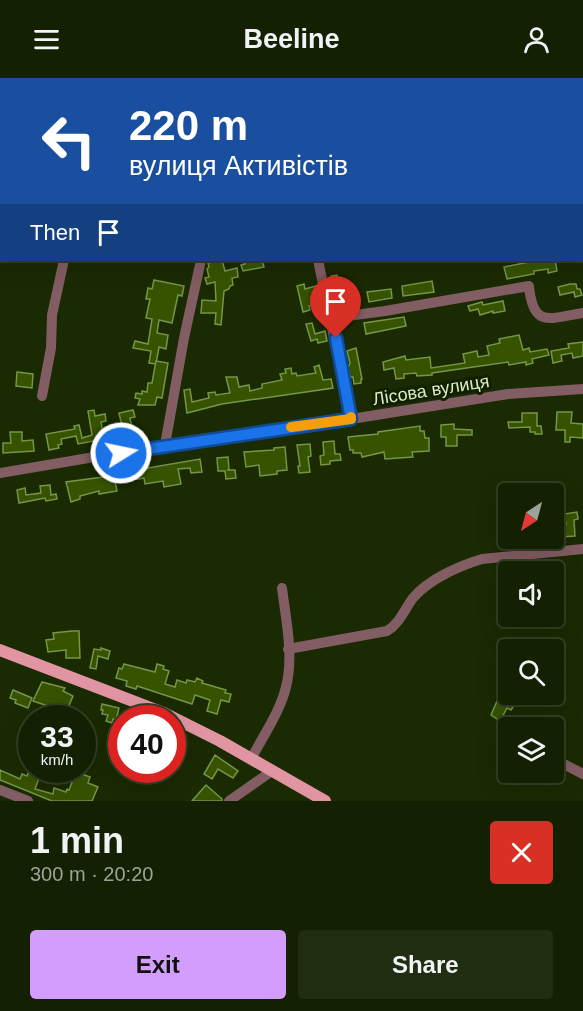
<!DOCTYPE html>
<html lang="en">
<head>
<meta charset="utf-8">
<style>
	body { margin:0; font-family:Arial,sans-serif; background:#212d11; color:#f1f3f6; height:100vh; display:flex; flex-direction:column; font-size:22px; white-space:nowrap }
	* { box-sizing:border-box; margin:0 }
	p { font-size:20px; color:#9da399 }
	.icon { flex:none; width:33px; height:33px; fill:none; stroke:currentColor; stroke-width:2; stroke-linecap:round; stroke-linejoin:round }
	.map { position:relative; height:723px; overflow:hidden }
	.details { display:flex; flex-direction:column; background:#142002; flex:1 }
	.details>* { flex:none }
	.guide { position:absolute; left:0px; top:0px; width:584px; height:183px; box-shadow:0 6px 24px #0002,0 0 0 2px #333e24; background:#1a4fa0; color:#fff; overflow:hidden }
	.needle { width:39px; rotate:216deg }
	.tools { position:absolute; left:498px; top:405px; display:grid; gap:12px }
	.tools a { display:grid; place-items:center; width:66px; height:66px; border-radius:6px; background:#142002; box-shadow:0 6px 24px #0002,0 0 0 2px #333e24; font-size:30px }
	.speed { position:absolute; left:18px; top:627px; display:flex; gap:12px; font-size:30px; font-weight:700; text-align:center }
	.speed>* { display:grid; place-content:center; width:78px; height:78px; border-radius:50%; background:#142002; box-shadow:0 6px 24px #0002,0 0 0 2px #333e24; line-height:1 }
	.speed small { font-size:15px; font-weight:400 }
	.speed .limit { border:9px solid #d22; background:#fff; color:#111 }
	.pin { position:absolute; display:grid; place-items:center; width:51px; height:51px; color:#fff; margin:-62px -26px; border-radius:50% 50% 50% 0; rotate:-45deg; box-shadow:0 0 6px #0007 }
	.pin .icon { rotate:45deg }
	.me { position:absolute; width:66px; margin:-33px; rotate:80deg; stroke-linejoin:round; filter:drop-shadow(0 0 4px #0008) }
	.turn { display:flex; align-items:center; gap:21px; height:126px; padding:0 30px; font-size:27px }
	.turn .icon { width:78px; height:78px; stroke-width:2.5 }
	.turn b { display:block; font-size:42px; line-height:51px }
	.then { display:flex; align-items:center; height:57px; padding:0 30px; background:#0003; gap:12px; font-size:22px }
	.round { display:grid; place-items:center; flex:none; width:63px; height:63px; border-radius:6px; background:#212d11 }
	.headline { display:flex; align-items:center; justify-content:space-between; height:102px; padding:0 30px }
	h1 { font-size:36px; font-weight:600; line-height:45px }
	.primary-button { display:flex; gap:12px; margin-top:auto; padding:12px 30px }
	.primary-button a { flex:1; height:69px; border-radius:6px; background:#d29dfd; color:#111; font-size:24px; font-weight:600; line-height:69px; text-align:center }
	.primary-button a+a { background:#212d11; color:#f1f3f6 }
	header { display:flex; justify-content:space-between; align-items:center; height:78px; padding:0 30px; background:#142002; font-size:27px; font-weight:600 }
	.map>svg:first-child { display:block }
	.building { fill:#375300; stroke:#74954a; stroke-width:1.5 }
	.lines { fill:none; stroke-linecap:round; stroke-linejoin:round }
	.minor { stroke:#825d63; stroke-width:10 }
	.major { stroke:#e195a2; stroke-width:12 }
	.route-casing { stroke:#114b97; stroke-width:15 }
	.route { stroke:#1a73e8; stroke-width:10 }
	.slow { stroke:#f59e0b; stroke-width:10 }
	.labels { text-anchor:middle; stroke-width:6; stroke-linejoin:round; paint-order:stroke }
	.street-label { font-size:18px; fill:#daecc6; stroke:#112000 }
</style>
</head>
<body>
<header><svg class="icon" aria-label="menu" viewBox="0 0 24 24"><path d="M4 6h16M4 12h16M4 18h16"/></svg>Beeline<svg class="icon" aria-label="person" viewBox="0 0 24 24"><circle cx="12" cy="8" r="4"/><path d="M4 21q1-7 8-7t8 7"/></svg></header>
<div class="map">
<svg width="583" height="723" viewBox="0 0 583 723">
	<rect width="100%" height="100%" fill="#1a2a02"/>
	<g class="building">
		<polygon points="222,182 225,193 237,190 238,199 232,200 233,207 230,208 229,211 224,213 221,247 215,246 216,235 201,235 202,222 216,223 215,204 207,206 205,200 209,199 207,191 209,189 208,185"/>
		<polygon points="244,182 262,182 264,189 243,193 241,187 245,186"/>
		<polygon points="539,182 539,184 555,182 557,193 548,195 548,191 534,193 534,196 507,201 504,189"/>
		<polygon points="337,197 341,215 345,216 347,225 336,226 331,198"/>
		<polygon points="154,202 184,208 182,218 178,217 172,245 159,242 157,255 168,257 166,271 159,269 156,286 149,285 151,273 133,270 135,263 148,266 152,241 146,240 150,221 146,221 148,210 152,211"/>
		<polygon points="432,203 434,214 403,218 402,208"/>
		<polygon points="304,206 305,211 316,208 319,225 309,228 310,232 303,234 297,208"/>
		<polygon points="570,206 576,206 577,211 580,211 582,217 575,219 574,214 560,217 558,209"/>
		<polygon points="391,211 392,220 369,224 367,214"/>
		<polygon points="503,223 505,233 493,235 493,233 480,237 478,231 470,233 468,228 482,224 483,227"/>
		<polygon points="404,239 406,248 366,256 364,245"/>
		<polygon points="312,245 315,256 325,253 327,263 318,265 317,261 311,263 306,246"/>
		<polygon points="519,257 523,272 529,270 530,274 547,271 549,277 532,281 533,285 526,287 526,284 509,287 508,284 432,295 432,297 417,298 416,295 404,296 404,300 396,301 394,290 384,292 383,284 405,278 406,282 430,279 431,290 465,285 463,276 477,273 478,279 489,277 487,268 500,265 499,261"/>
		<polygon points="583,264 583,278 573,280 572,275 561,277 562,283 553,285 551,273 569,270 568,266"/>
		<polygon points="356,270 362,301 361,301 361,305 354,306 353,299 350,299 348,290 350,285 347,273"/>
		<polygon points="156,283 168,285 162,320 157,319 155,327 138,327 140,321 135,320 136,315 142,316 142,313 147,314 148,305 152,305"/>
		<polygon points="319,287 323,302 331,301 333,310 222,326 187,335 184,312 190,311 192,324 209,320 208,315 215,314 216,317 230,315 226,299 237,299 239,309 249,307 250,313 262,310 262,306 282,302 280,296 286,295 285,291 291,290 292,296 296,295 297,298 316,295 314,289"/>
		<polygon points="17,294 33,296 32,310 16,308"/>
		<polygon points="94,332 95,338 105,336 106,343 101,344 104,361 78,366 76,358 61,361 62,366 58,367 59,370 49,372 46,356 75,351 74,348 79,347 82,360 92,357 88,333"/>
		<polygon points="133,332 135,339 130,340 132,350 129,351 130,356 124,357 119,335"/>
		<polygon points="557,334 572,334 571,345 583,346 583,360 570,359 570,364 565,364 565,352 556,352"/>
		<polygon points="522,335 537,335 537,348 541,348 542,356 535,356 535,354 530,354 530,349 509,350 508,344 522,344"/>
		<polygon points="454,346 454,351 472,352 472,357 457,357 457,368 446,368 446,359 441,359 441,347"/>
		<polygon points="420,348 420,353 424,353 425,360 429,360 429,373 412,374 413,379 385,381 384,374 362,379 361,375 353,375 353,372 350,372 348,359 378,356 378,354"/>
		<polygon points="10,354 22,354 22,363 33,362 34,373 3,375 3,365 11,365"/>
		<polygon points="334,363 335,376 340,376 341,382 330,383 330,386 321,387 320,378 324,377 323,364"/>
		<polygon points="310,366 311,378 308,379 310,394 299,395 298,388 300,388 297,367"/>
		<polygon points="285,369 287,392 277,393 277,396 260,398 259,387 246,389 244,374 274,372 274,370"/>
		<polygon points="228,379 229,392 227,392 235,392 236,400 226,401 225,393 218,393 217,380"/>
		<polygon points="200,381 202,394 191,395 190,390 178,391 181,406 164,409 163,403 145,406 144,400 132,402 130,393"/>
		<polygon points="110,398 111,404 115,403 117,413 99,416 99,413 80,418 80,421 71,424 66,404"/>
		<polygon points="50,407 51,417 56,416 57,421 46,423 45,420 19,425 17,412 25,410 26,417 41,415 40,408"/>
		<polygon points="577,434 578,441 574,442 575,458 560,459 559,447 566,446 564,436"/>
		<polygon points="72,553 79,553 80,580 66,580 66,572 48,574 46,562 54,561 53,555"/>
		<polygon points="101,570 110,573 108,581 98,578 96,591 90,590 94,571 101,572"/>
		<polygon points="124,586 155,594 157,586 164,588 163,591 169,593 165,606 175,609 177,602 186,605 187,602 195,604 197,600 203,603 202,605 226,612 225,615 231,616 229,624 221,622 217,636 207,633 210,622 195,617 192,626 137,608 136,611 126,608 127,603 116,600 119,590 122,591"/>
		<polygon points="42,604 65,610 63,613 73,618 67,632 57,627 54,633 47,630 48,628 33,623"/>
		<polygon points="13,612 32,620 28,630 15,625 16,622 10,620"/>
		<polygon points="501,614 507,617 505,620 515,626 511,632 507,630 500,643 491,637"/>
		<polygon points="102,626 119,630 116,642 113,641 112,645 106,643 108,637 102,636 103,632 101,632"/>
		<polygon points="215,677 238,693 233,700 218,691 212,701 204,696"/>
		<polygon points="30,691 41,695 35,711 53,716 54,710 66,714 67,711 69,712 76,694 90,699 88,705 98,709 92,723 52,723 0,702 0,692 20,701 22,696 27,698"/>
		<polygon points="206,707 222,721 222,723 192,723"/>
	</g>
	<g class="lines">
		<g class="minor">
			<polyline points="549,0 549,2"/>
			<polyline points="113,2 114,0"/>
			<polyline points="254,2 255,0"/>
			<polyline points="433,2 442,0"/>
			<polyline points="582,106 583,106"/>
			<polyline points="0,147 2,147"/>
			<polyline points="582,149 583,154"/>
			<polyline points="318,182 351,341"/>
			<path d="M 332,240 L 385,233 L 529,208 C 533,251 550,240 583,235"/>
			<polyline points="42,318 51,270 52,237 64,182"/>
			<polyline points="165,367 184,260 201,182"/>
			<polyline points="0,395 165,367 351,341 508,316 583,311"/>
			<path d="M 288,571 L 387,553 C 400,545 404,532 413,520 C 429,501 459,488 482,481 L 583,471"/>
			<polyline points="503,660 508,662"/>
			<path d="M 251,681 C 263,658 280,634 286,609 C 294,578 286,542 282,510"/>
			<polyline points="554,681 583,696"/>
			<polyline points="0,712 28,723"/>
			<polyline points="229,723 272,693"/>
		</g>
		<polyline class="major" points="0,572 164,635 220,663 325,723"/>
	</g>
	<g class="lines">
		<g class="route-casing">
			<polyline id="route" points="121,375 351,341 336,260"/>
		</g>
		<use href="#route" class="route"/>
		<polyline class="slow" points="291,349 351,341 351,339"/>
	</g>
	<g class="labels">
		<g class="street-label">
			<text transform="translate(431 312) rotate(-9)" y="6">Лісова вулиця</text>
		</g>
	</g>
</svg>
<div class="tools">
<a><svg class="needle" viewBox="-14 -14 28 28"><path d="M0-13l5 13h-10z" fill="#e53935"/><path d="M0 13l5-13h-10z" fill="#9da399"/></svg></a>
<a><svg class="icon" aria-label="sound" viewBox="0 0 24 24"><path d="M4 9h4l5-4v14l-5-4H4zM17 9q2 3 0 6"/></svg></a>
<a><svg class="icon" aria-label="search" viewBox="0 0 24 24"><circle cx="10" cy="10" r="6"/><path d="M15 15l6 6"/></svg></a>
<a><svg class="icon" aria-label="layers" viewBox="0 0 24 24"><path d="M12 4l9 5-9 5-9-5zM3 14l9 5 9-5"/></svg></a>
</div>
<div class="speed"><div>33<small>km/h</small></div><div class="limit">40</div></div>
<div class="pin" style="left:336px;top:260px;background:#d93025"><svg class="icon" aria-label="arrive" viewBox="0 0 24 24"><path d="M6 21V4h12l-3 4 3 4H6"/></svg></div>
<svg class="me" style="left:121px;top:375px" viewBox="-20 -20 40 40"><circle r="17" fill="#1a73e8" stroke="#fff" stroke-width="3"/><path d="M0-11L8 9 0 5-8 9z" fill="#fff"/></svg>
<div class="guide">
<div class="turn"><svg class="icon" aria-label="left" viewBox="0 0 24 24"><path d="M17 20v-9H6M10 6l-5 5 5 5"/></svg><div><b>220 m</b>вулиця Активістів</div></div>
<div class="then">Then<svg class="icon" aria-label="arrive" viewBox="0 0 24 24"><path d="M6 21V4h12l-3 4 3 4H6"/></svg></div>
</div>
</div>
<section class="details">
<div class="headline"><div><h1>1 min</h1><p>300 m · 20:20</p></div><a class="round" style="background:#d93025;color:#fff"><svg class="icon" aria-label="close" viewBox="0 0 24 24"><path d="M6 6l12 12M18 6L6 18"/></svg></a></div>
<div class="primary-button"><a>Exit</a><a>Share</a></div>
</section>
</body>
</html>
